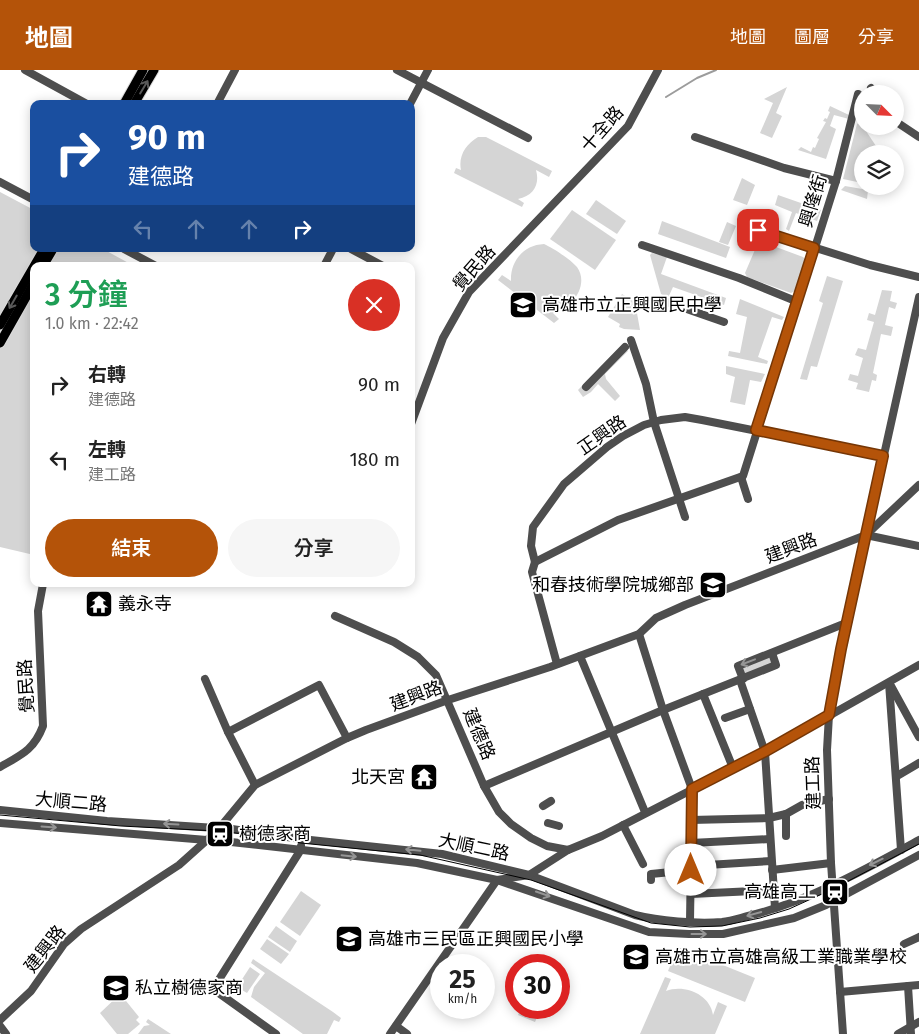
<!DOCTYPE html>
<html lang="zh-TW">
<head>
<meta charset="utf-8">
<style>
	body { margin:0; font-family:"Fira Sans","Noto Sans TC",sans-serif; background:#f6f6f6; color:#222; height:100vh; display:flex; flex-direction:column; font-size:19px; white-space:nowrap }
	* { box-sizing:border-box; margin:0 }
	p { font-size:16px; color:#767676 }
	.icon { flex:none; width:28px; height:28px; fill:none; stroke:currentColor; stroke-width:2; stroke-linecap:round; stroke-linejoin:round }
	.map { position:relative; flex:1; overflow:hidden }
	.sheet { position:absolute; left:30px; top:192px; width:385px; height:325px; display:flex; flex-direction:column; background:#fff; border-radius:10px; box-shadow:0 2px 12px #0003 }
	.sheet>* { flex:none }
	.banner { position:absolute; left:30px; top:30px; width:385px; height:152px; border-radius:10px; box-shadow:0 2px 12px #0003; background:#1a4fa0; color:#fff; overflow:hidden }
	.needle { width:32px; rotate:114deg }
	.tools { position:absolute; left:854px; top:15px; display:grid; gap:10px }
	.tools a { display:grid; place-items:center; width:50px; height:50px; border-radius:50%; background:#fff; box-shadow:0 2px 12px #0003; font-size:25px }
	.speed { position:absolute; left:430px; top:884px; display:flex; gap:10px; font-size:25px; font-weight:700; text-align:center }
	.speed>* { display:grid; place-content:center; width:65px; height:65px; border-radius:50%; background:#fff; box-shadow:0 2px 12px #0003; line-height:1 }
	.speed small { font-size:12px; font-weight:400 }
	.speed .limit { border:8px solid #d22; background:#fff; color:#111 }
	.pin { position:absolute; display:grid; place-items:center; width:42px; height:42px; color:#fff; margin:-21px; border-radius:10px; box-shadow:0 2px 8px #0006 }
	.me { position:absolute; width:55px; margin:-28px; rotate:0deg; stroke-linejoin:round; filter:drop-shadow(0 0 4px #0008) }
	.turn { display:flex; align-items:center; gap:18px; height:105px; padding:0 15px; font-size:22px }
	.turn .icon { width:65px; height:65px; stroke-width:2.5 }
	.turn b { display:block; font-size:35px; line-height:42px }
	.lanes { display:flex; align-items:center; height:48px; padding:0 15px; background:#0003; justify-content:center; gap:25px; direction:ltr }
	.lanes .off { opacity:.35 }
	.round { display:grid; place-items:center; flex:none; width:52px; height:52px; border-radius:26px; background:#f6f6f6 }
	.headline { display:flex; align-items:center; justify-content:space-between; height:85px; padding:0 15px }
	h1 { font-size:30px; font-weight:600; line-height:38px; color:#1e9e55 }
	.primary-button { display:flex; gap:10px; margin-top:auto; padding:10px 15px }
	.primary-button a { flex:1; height:58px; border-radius:30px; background:#b45309; color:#fff; font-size:20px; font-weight:600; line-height:58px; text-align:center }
	.primary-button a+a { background:#f6f6f6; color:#222 }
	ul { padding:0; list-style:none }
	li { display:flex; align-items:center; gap:15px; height:75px; padding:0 15px }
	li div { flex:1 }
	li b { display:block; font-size:19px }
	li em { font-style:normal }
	header { display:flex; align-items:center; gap:30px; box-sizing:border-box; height:70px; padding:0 25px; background:#b45309; color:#fff }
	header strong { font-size:24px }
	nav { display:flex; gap:28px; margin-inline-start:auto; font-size:18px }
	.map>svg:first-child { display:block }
	.green { fill:#d5d5d5 }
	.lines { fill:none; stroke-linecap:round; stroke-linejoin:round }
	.stream { stroke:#9c9c9c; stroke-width:2 }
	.major-casing { stroke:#dbdbdb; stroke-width:11 }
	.minor { stroke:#4e4e4e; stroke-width:8 }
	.major { stroke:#000; stroke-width:9 }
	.tram { stroke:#000; stroke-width:1 }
	.oneway { stroke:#595959 }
	.oneway2 { stroke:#959595 }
	.route-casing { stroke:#753606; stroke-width:12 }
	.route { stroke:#b45309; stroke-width:9 }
	.labels { text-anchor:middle; stroke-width:4; stroke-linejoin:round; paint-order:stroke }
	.street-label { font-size:18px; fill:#000; stroke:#fff }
	.poi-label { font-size:18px; fill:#000; stroke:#fff; text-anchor:start }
</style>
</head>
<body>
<header>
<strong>地圖</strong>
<nav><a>地圖</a><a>圖層</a><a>分享</a></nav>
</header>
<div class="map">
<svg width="919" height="964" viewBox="0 0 919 964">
	<rect width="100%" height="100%" fill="#fff"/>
	<g class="green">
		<polygon points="787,17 776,43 782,46 772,68 760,63 773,33 764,29"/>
		<polygon points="830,36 849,45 849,49 834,45 830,56 836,59 826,89 798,80 801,77 811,82 813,77 815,78 819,69 817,68 826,52 823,51 825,48 827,49 830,42 828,41"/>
		<polygon points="860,52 878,79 876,84 862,84 862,113 843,109 857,54"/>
		<path d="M 478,67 L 486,67 L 552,101 L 549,107 L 536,100 C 540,114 534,126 518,129 L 524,133 L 522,137 L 454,103 L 456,98 L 461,100 C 458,86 466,74 478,67 Z"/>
		<polygon points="742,108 755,115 747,135 733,130"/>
		<polygon points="845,116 868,120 867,129 841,120"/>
		<polygon points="0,122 34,140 34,179 103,179 134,196 34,196 34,485 0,477"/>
		<polygon points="778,125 821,140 817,151 796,143 789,161 786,159 792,142 775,135"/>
		<polygon points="596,130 626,151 617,164 586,144"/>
		<polygon points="572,140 616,170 595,200 550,169"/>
		<polygon points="662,151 730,177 726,188 658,164"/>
		<polygon points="727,152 736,156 728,175 719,172"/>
		<path d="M 544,174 C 553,178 570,189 577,197 C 590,215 571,240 553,243 L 559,249 L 554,253 L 498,210 L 502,205 L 511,211 C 510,192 523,175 544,174 Z"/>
		<polygon points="768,174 803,187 806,190 797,220 791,223 747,207 745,203 757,175 766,178"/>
		<polygon points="652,183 667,187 661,204 726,228 724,235 673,217 668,228 661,224 650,185"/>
		<polygon points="827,206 843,211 817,297 811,296 807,310 800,309 823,233 819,231"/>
		<polygon points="882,220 892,221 890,231 897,233 895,239 889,237 885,255 893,257 891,266 881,264 873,303 877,305 876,311 872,310 869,322 856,319 858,313 848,310 850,304 858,306 863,288 855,285 858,278 866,280 874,252 867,250 869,243 875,245"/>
		<polygon points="622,224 635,232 640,260 624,259 619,257 620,254 608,247"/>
		<polygon points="740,229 784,247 782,250 772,247 758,287 768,291 767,294 728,286 729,281 740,283 747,247 736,244"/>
		<polygon points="622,275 628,281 605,304 606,309 620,326 615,331 598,314 591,322 583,327 578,320"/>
		<polygon points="726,296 765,304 761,312 750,310 745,335 730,332 735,307 726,304"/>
		<polygon points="769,586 772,595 744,606 740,598"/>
		<polygon points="301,821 321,835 300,866 280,852"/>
		<polygon points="276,856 297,871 290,882 268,867"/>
		<polygon points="267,869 289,884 281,894 260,879"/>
		<polygon points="678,877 755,908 745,932 668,901"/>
		<polygon points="253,889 333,942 341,948 339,952 334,950 327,964 303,964 251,927 254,917 265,903 251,893"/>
		<polygon points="250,897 260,904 247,923 237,917"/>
		<path d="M 665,907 L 671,909 L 666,921 C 684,914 710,924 713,945 L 718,932 L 727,936 L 715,964 L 640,964 Z"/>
		<polygon points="119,925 121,927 122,926 139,947 136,950 140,954 128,964 117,964 100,943"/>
		<polygon points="521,938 541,938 535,952 518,945"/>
		<polygon points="148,949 171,964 138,964 144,956 150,955 146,952"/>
	</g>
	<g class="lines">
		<polyline class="stream" points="666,27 697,8 716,0"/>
		<g class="major-casing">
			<g id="major">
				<polyline points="124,34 143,0"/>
				<polyline points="134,34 154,0"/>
				<polyline points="43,196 53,179"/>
				<polyline points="0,255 44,179"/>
				<polyline points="0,273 34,213"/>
			</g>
		</g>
		<g class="minor">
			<polyline points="25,0 87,34"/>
			<polyline points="397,0 528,68"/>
			<polyline points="871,18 875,24"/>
			<polyline points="217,34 235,0"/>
			<polyline points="410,34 428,0"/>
			<polyline points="895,51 919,67"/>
			<polyline points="695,67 784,98 836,111"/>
			<polyline points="0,112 34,130"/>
			<polyline points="759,160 870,195 919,207"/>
			<polyline points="642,175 739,208 798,232"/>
			<polyline points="124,179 156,196"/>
			<polyline points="351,179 383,196"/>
			<polyline points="324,196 333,179"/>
			<polyline points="658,229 724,252"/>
			<polyline points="631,270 646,314 654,352 685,447"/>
			<polyline points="586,317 625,277"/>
			<polyline points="411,354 443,268 469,222 628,56 658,0"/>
			<polyline points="741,407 748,429"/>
			<polyline points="867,464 919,415"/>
			<polyline points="535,492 618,450 743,406 836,111 858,24"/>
			<polyline points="335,546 394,572 418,587 436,605 484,716 499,742 511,754 531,768 547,776 568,780 602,766 765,682 919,595"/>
			<polyline points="639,564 663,640 692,719 690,851"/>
			<polyline points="580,586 645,742"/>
			<polyline points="557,594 532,502 535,492 531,476 533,457 564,414 607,377 623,366 644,355 661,350 685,347 702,350 883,386"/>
			<polyline points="205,609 228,662 255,715"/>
			<polyline points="743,609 738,596 846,553"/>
			<polyline points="740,610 765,682 775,838"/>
			<polyline points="889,613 901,780"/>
			<polyline points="891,616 919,667"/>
			<polyline points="703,624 733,698"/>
			<polyline points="725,648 750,639"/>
			<polyline points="228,662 319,615 347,668"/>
			<path d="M 0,697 C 21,685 34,680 43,656 L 38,541 L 43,514"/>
			<polyline points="897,706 919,693"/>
			<polyline points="484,716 663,640 776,595 772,583"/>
			<polyline points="543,736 551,731"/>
			<path d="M 0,740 L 107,751 L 232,759 L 301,769 L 442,784 L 529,805 L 635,845 C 659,851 696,854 722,852 C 731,851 740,848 748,846 C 807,832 866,799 919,770"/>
			<polyline points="786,744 786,766"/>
			<polyline points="691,750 769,748 786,744 802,735 829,729"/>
			<polyline points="0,753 231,772 417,793 497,810 649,862 689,864 723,864 794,848 826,835 919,785"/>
			<polyline points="548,753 559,756"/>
			<polyline points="623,755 643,794"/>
			<polyline points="691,773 770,769"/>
			<polyline points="691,796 771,791"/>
			<polyline points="772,800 831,793"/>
			<polyline points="651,810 651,804 691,800"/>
			<polyline points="691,824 774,820"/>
			<polyline points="904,874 919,867"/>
			<polyline points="908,916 911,964"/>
			<polyline points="840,922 919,915"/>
			<polyline points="0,950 31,921 64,874 81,859 179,795 217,761 255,715 347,668 366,660 448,630 550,597 639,564 656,548 685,535 866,465 919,476"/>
			<polyline points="0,956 6,964"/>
			<polyline points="396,956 407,964"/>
			<polyline points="276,964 213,919 300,781 301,776"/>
			<polyline points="390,964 497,810 529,805 568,780"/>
			<polyline points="843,964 831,793 827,680 829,645 841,579 919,227"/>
			<polyline points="898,964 919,952"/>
		</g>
		<use href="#major" class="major"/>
		<polyline class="tram" points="0,745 121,756 217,761 271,767 301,773 420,785 531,810 651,853 690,857 722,856 760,848 789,839 833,819 919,774"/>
	</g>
	<defs><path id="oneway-shaft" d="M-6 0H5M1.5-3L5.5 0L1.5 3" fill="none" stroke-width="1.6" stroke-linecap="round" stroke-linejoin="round" transform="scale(1.25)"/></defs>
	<g class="oneway">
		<use href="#oneway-shaft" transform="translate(144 17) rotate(-59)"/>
		<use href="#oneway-shaft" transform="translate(13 232) rotate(120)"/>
	</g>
	<g class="oneway2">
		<use href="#oneway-shaft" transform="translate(748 592) rotate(159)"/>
		<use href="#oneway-shaft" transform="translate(171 754) rotate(-177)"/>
		<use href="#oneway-shaft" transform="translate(49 757) rotate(4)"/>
		<use href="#oneway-shaft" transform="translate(413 780) rotate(-174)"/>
		<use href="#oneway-shaft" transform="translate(349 786) rotate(6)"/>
		<use href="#oneway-shaft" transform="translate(876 792) rotate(154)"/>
		<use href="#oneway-shaft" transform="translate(543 824) rotate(19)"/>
		<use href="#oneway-shaft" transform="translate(754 844) rotate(165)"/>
		<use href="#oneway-shaft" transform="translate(699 864)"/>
	</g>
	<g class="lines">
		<g class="route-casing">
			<polyline id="route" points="691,800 692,719 764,682 829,645 841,579 883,386 756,360 814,178 758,160"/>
		</g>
		<use href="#route" class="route"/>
	</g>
	<defs>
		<g id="school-square" transform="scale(1.4375)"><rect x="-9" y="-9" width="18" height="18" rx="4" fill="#000" stroke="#fff"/><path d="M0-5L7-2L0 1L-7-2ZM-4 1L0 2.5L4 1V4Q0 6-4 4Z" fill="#fff"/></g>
		<g id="university-square" transform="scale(1.4375)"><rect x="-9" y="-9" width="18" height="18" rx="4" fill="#000" stroke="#fff"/><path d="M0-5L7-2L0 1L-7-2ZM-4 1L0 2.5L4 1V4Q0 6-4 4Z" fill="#fff"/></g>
		<g id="temple-square" transform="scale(1.4375)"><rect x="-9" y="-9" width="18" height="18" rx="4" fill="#000" stroke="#fff"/><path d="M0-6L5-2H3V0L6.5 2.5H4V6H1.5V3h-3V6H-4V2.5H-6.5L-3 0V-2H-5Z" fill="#fff"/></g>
		<g id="station-square" transform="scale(1.4375)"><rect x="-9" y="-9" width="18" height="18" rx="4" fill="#000" stroke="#fff"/><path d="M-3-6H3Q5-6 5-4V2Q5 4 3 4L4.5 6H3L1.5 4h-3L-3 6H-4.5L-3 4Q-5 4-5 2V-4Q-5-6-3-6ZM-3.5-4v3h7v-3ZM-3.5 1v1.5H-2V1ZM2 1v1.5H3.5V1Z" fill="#fff"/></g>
	</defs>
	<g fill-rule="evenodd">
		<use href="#school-square" x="523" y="235"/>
		<use href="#university-square" x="713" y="515"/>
		<use href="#temple-square" x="99" y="534"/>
		<use href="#temple-square" x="424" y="707"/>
		<use href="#station-square" x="220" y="764"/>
		<use href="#station-square" x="835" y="822"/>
		<use href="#school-square" x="349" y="869"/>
		<use href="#school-square" x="636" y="887"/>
		<use href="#school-square" x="116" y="918"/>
	</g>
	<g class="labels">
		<g class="street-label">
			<text transform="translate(602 59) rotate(-49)" y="6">十全路</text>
			<text transform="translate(813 131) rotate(-73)" y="6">興隆街</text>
			<text transform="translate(474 198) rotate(-49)" y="6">覺民路</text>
			<text transform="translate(602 365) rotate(-35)" y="6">正興路</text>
			<text transform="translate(791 478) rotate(-21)" y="6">建興路</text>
			<text transform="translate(26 616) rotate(-93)" y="6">覺民路</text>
			<text transform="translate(416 626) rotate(-21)" y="6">建興路</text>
			<text transform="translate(479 664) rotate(67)" y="6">建德路</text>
			<text transform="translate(813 713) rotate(-92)" y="6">建工路</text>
			<text transform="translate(71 732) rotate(5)" y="6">大順二路</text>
			<text transform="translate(474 777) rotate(12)" y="6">大順二路</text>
			<text transform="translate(45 879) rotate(-52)" y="6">建興路</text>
		</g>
		<g class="poi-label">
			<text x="542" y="241">高雄市立正興國民中學</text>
			<text x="694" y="521" text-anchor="end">和春技術學院城鄉部</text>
			<text x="118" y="540">義永寺</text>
			<text x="405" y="713" text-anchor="end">北天宮</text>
			<text x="239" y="770">樹德家商</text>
			<text x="816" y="828" text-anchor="end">高雄高工</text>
			<text x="368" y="875">高雄市三民區正興國民小學</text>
			<text x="655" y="893">高雄市立高雄高級工業職業學校</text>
			<text x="135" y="924">私立樹德家商</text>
		</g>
	</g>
</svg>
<div class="tools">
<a><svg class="needle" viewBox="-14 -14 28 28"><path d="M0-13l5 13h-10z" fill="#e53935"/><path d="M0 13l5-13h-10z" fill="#767676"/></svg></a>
<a><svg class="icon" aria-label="layers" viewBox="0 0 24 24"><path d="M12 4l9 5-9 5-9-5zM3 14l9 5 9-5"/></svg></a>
</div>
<div class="speed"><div>25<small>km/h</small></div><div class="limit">30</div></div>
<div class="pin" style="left:758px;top:160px;background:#d93025"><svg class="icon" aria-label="arrive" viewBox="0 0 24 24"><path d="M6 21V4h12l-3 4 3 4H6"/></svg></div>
<svg class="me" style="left:691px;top:800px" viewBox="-20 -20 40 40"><circle r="19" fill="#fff"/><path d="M0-13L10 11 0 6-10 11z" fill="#b45309"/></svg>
<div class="banner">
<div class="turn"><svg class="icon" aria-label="right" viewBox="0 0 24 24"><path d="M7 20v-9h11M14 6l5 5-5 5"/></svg><div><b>90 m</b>建德路</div></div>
<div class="lanes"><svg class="icon off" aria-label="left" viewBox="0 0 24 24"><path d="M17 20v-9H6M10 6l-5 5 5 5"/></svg><svg class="icon off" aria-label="ahead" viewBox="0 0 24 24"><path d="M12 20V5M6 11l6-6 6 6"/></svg><svg class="icon off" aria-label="ahead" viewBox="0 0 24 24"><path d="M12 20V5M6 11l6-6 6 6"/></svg><svg class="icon" aria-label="right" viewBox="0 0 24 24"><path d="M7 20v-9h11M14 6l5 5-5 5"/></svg></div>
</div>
<section class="sheet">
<div class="headline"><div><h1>3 分鐘</h1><p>1.0 km · 22:42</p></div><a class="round" style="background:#d93025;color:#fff"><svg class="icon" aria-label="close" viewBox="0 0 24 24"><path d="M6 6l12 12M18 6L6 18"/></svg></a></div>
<ul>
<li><svg class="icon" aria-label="right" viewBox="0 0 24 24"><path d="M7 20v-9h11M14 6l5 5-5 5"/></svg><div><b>右轉</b><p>建德路</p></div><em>90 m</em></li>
<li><svg class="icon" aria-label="left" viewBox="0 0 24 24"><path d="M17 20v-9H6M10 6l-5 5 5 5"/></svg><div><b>左轉</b><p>建工路</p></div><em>180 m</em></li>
</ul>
<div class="primary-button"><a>結束</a><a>分享</a></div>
</section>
</div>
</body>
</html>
